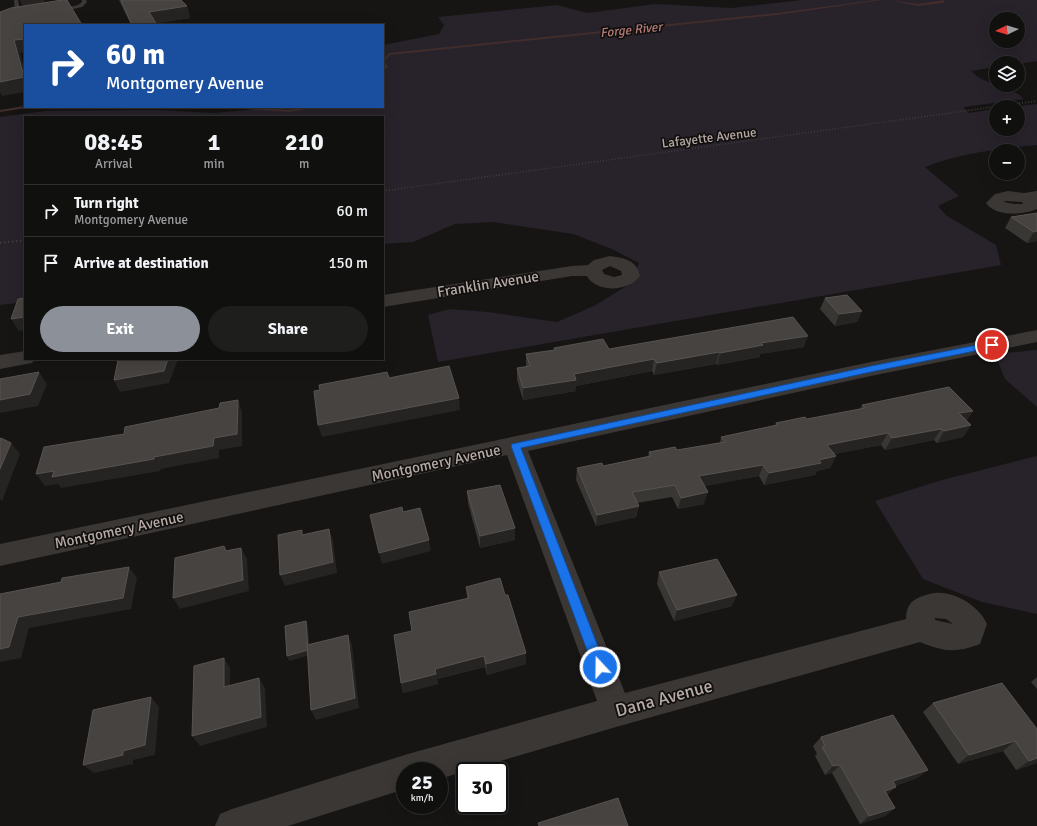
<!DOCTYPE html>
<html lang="en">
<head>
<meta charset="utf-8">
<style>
	body { margin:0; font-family:Signika,sans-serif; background:#1e1e1d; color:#f1f3f6; height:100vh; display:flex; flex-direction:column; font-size:15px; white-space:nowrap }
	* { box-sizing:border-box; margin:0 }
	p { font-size:13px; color:#9c9d9e }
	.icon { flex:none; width:22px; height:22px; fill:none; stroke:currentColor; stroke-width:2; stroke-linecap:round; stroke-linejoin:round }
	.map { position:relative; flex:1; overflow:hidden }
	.sheet { position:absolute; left:24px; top:116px; width:360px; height:244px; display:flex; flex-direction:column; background:#10100f; border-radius:0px; box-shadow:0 4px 16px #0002,0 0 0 1px #30302f }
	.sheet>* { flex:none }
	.hud { position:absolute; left:24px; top:24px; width:360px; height:84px; border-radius:0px; box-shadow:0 4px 16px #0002,0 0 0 1px #30302f; background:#1a4fa0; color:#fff; overflow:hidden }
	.needle { width:26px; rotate:265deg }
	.tools { position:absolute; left:989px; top:12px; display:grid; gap:8px }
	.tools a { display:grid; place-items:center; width:36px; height:36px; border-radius:50%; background:#10100f; box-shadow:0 4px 16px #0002,0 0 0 1px #30302f; font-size:20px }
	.speed { position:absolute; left:396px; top:762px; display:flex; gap:8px; font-size:20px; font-weight:700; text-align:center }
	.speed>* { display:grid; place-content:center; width:52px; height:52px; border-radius:50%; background:#10100f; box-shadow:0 4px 16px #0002,0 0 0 1px #30302f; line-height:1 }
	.speed small { font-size:10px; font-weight:400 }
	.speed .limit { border:2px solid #111; border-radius:6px; background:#fff; color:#111 }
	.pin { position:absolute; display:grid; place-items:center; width:34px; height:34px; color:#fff; margin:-17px; border:2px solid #fff; border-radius:50%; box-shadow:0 1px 4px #0007 }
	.me { position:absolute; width:44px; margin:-22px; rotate:339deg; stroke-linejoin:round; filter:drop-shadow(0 0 3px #0008) }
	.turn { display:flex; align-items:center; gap:14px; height:84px; padding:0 16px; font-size:18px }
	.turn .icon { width:52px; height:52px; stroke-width:2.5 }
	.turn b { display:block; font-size:28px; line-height:34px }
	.eta { display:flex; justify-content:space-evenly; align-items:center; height:68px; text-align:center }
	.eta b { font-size:24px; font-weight:700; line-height:28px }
	.button { display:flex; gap:8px; margin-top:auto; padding:8px 16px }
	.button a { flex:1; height:46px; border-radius:24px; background:#8c9099; color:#fff; font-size:16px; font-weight:700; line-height:46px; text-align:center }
	.button a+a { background:#1e1e1d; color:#f1f3f6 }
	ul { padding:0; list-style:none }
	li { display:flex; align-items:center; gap:12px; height:52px; padding:0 16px; border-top:1px solid #30302f }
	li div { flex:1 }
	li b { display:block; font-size:15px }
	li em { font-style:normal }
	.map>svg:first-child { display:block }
	.green { fill:#28222b; fill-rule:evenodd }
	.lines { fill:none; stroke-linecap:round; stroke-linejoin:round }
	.stream { fill:#402d2c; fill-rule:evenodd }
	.path-far1 { stroke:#423d3b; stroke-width:1.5; stroke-dasharray:1 2; stroke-linecap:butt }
	.path { stroke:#423d3b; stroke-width:2; stroke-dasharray:1.5 2.5; stroke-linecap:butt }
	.service { fill:#3b3735; fill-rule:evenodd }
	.minor { fill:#3b3735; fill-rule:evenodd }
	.wall { fill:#393734 }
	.shaded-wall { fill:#262422 }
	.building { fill:#474341; stroke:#585350 }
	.route { fill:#1a73e8; stroke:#114b97 }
	.labels { text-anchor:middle; stroke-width:3.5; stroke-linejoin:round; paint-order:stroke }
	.far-water-label { font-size:13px; font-style:italic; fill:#b57c79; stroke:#11100f }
	.far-street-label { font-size:13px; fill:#b7aaa5; stroke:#11100f }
	.street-label { font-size:15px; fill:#b7aaa5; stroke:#11100f }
	.near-street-label { font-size:18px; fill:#b7aaa5; stroke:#11100f }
</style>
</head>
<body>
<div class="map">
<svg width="1037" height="826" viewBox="0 0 1037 826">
	<rect width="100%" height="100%" fill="#161514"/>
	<g class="green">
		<path d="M 802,0 L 1037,0 L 1037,61 L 1018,64 L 996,63 L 996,67 L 971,71 C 985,86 1009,84 1024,99 L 963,107 L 969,113 L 996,109 L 996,129 L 1018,129 L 1018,107 L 1013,107 L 1037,104 L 1037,145 C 999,149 960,153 925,167 L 959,196 L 938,206 L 947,216 L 996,245 L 1001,265 L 438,362 L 428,315 L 450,309 L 488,312 L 557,322 L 594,306 L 630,284 L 639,263 L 612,249 L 573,234 L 493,222 L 455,224 L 413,242 L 383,244 L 383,117 L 25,117 L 25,302 L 0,305 L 0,117 L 46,111 L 157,110 L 212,113 L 286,107 L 383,107 L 383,45 L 439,34 L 444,25 L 438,17 L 557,5 L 587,13 L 655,4 L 732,8 ZM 996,19 L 1018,19 L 1018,41 L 996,41 Z"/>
		<polygon points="1037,350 1037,407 1005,379 995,354"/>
		<polygon points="1037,456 1037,614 982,602 923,579 875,501 942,480"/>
	</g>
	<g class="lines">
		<g class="stream">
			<polygon points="875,0 882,0 777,15 390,55 384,62 389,67 383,70 383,68 385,67 383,65 383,60 389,53 777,13"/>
			<polygon points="888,0 918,4 945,0 943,3 918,6"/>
			<polygon points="25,106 25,107 27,107 26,108 0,112 0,110"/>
			<polygon points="229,107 248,107 289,110 307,107 317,107 289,112 231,108"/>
		</g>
		<polyline class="path-far1" points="383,191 1037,101"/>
		<polyline class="path" points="0,243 25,240"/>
		<g class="service">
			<polygon points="14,0 18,0 21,15 0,24 0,20 15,14"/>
			<polygon points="82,0 86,0 87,2 82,7 56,13 53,11 78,5 82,2"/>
		</g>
		<g class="minor">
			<path d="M 1008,191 L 1024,193 L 1037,191 L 1037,209 C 1023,215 996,217 986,203 L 995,194 ZM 1005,201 L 1022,202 L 1023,204 L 1014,204 L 1004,202 Z"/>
			<path d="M 610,256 C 624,258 637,260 640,276 C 629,292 596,293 587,276 L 572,276 L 383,307 L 383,295 L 572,266 L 588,265 L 594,260 ZM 610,266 L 621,271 L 622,275 L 614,277 L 604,274 L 602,270 Z"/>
			<path d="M 1037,330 L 1037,342 L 871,376 L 528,451 L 625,693 L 906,619 C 906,608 910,601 920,597 C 924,596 930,593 935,593 C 955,591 979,606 987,624 L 980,644 C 956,653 944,652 920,642 L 616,727 L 439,779 L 439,771 L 405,771 L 405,789 L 288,826 L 215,826 L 220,814 L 232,809 L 408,754 L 597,701 L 507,455 L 0,566 L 0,544 L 871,362 ZM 935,618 L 946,619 L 953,624 L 935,620 Z"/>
			<polygon points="25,351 25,359 35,359 32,363 0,369 0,355"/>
		</g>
	</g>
	<g class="wall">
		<polygon points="119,0 181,0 187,6 190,18 156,23 157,25 131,25"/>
		<polygon points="1037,213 1037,241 1027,243 1005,228 1011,217"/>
		<polygon points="825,298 862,311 857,322 835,326 820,309"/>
		<polygon points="804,347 760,354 760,357 717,365 716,364 654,375 652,371 576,386 576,391 523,400 517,380 517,368 526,367 526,354 554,350 554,348 609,349"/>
		<polygon points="862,405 973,411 966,421 971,425 963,437 937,443 934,440 885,450 881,445 834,454 836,456 830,468 817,471 815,475 764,485 759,476 704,486 704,504 678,509 672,497 637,503 639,506 636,517 596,526 576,480 577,468 603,466 648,456 649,452 677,450 720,443 721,437 775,426 776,423 807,419 860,409"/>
		<polygon points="467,491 515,540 480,548 468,503"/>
		<polygon points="659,572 732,606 674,621 657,584"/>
		<polygon points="466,587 526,664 487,675 485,667 437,679 438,684 403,693 401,683 412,631 467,598"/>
		<polygon points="1037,677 1037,689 1031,682"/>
		<polygon points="1002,683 1037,763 1016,770 1003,751 958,764 923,712 933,703"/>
		<polygon points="821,737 928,770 917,778 895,786 887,795 895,808 885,816 860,824 832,773 825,775 815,756 817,754 813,746"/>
	</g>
	<g class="shaded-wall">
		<polygon points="20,0 44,0 46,8 25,12"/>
		<polygon points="187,6 190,18 153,24 149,12"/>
		<polygon points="25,39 25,52 20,53 25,72 25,92 2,96 0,92 0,82 14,40"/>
		<polygon points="1037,231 1037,241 1027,243 1034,232"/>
		<polygon points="862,311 857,322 835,326 839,314"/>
		<polygon points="25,317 25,330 19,331 11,319"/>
		<polygon points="808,336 804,347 760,354 760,357 717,365 720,353 761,343"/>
		<polygon points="719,352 716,364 654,375 657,363"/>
		<polygon points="168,359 176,359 177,362 169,383 120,392 114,380"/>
		<polygon points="654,359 652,371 576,386 576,391 523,400 523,388 574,374"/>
		<polygon points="39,372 47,384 38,406 0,413 0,400"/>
		<polygon points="459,398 460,410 322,437 318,425"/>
		<polygon points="238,400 242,412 242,446 219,450 219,458 161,469 160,471 61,488 58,484 45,486 36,474 54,471 154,457 214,438"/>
		<polygon points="973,411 965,423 959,413"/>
		<polygon points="971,425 963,437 937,443 944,431"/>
		<polygon points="941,429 934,440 885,450 892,438"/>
		<polygon points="888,433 881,445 821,457 827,445"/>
		<polygon points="11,443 20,454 2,501 0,499 0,469"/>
		<polygon points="836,456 830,468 817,471 815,475 764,485 769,473"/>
		<polygon points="763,465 759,476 696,488 699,476"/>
		<polygon points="708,492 704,504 678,509 681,498"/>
		<polygon points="639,506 636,517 596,526 597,515"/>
		<polygon points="515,528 515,540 480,548 480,536"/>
		<polygon points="329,529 333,540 337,573 285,586 280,575"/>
		<polygon points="429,540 431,551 382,564 379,553"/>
		<polygon points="241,548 247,559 249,591 180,609 173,598"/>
		<polygon points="129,567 137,578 131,609 29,628 21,658 0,662 0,649 18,617"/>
		<polygon points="737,595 732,606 674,621 677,610"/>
		<polygon points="306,621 308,626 310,655 289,661 287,656"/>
		<polygon points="348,635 352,645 359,708 316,720 311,710"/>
		<polygon points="526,653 526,664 487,675 486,664"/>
		<polygon points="484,656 485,667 437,679 438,684 403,693 401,683 435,669"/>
		<polygon points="224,658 230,668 230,697 224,687"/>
		<polygon points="259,678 265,688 267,727 200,746 192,736"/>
		<polygon points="151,697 159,707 155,755 133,760 133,764 94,773 83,765 123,751"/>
		<polygon points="1015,741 1003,751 958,764 969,755"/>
		<polygon points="1037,758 1037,763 1016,770 1029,761"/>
		<polygon points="840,765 832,773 825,775 833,766"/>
		<polygon points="928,770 917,778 883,790 893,781"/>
		<polygon points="896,787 886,796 885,791"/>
		<polygon points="895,808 885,816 860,824 869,816"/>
	</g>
	<g class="building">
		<polygon points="62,0 67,0 82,25 25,25 25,39 14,40 24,77 0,82 0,12 11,8"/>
		<polygon points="121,0 181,0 187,6 149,12 157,25 132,25"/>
		<polygon points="1037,213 1037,231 1034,232 1011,217"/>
		<polygon points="847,295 862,311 839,314 825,298"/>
		<polygon points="25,298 25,317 11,319 18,299"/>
		<polygon points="793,317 808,336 761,343 763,345 720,353 719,352 657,363 654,359 574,374 576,380 523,388 517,368 530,366 526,354 555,350 554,348 603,339 609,349"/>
		<polygon points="122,359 168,359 164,371 114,380 118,360"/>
		<polygon points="449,366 459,398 318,425 314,391 320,390 319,385 387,372 389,378"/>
		<polygon points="39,372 30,394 0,400 0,379"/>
		<polygon points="949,387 973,411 959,413 971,425 944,431 941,429 892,438 888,433 827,445 836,456 819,460 821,463 769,473 763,465 699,476 708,492 681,498 675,485 632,492 639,506 597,515 577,468 602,463 603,466 651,456 649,452 675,447 677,450 725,442 721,437 777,425 776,423 805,417 807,419 865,408 862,405"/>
		<polygon points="238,400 237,434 214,438 213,446 154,457 154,459 52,477 54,471 36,474 44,447 124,434 125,427 219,408 220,403"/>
		<polygon points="1,438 11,443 0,469 0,439"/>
		<polygon points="500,485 515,528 480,536 467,491"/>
		<polygon points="402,507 403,512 420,508 429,540 379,553 370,515"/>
		<polygon points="329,529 333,562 280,575 278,535 302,530 302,535"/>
		<polygon points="224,546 226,551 241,548 243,580 173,598 175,558"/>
		<polygon points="717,559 737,595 677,610 659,572"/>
		<polygon points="129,567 123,598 18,617 9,647 0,649 0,594 61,582 62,578"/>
		<polygon points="500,578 505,595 508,595 526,653 486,664 484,656 435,669 436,674 401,683 394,635 412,631 409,612 469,598 466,587"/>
		<polygon points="306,621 308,650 287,656 285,626"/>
		<polygon points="348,635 355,698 311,710 307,645"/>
		<polygon points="224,658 224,687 259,678 261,717 192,736 194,666"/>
		<polygon points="1002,683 1037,729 1037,758 1029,761 1015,741 969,755 933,703"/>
		<polygon points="151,697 145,745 123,751 123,755 83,765 93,710"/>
		<polygon points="893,715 928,770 893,781 896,787 885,791 895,808 869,816 840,765 833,766 822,747 825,746 821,737"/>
		<polygon points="618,798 628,826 539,826 538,823"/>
	</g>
	<polygon class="route" points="992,342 996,345 995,347 871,372 521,448 606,667 604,672 600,673 595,672 511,446 512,444 871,366"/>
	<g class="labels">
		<g class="far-water-label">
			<text transform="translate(631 29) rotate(-6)" y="5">Forge River</text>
		</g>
		<g class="far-street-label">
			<text transform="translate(709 137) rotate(-7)" y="5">Lafayette Avenue</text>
		</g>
		<g class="street-label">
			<text transform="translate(488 284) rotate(-9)" y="5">Franklin Avenue</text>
			<text transform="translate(436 463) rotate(-12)" y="5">Montgomery Avenue</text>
			<text transform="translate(119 530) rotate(-12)" y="5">Montgomery Avenue</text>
		</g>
		<g class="near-street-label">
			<text transform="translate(664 698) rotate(-15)" y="6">Dana Avenue</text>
		</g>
	</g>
</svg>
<div class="tools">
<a><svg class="needle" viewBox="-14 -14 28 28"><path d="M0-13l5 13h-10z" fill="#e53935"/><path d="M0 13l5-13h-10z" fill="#9c9d9e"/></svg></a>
<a><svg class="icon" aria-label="layers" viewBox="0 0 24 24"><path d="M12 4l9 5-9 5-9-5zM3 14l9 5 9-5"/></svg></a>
<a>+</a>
<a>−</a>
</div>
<div class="speed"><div>25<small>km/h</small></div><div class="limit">30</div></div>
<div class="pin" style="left:992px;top:345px;background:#d93025"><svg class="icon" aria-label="arrive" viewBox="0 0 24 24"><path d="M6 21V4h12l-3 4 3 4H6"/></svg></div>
<svg class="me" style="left:600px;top:667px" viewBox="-20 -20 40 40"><circle r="17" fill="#1a73e8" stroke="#fff" stroke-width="3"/><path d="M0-11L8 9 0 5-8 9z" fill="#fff"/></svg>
<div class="hud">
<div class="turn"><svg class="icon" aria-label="right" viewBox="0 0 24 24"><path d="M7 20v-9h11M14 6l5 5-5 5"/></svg><div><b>60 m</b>Montgomery Avenue</div></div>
</div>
<section class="sheet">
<div class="eta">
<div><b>08:45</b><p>Arrival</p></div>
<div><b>1</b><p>min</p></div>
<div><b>210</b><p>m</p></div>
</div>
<ul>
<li><svg class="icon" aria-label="right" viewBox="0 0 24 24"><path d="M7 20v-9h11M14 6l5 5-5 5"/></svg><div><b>Turn right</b><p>Montgomery Avenue</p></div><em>60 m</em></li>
<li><svg class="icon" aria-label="arrive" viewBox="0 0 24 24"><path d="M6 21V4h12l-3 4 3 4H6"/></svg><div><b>Arrive at destination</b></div><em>150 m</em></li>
</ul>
<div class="button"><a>Exit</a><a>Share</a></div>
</section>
</div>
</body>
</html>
